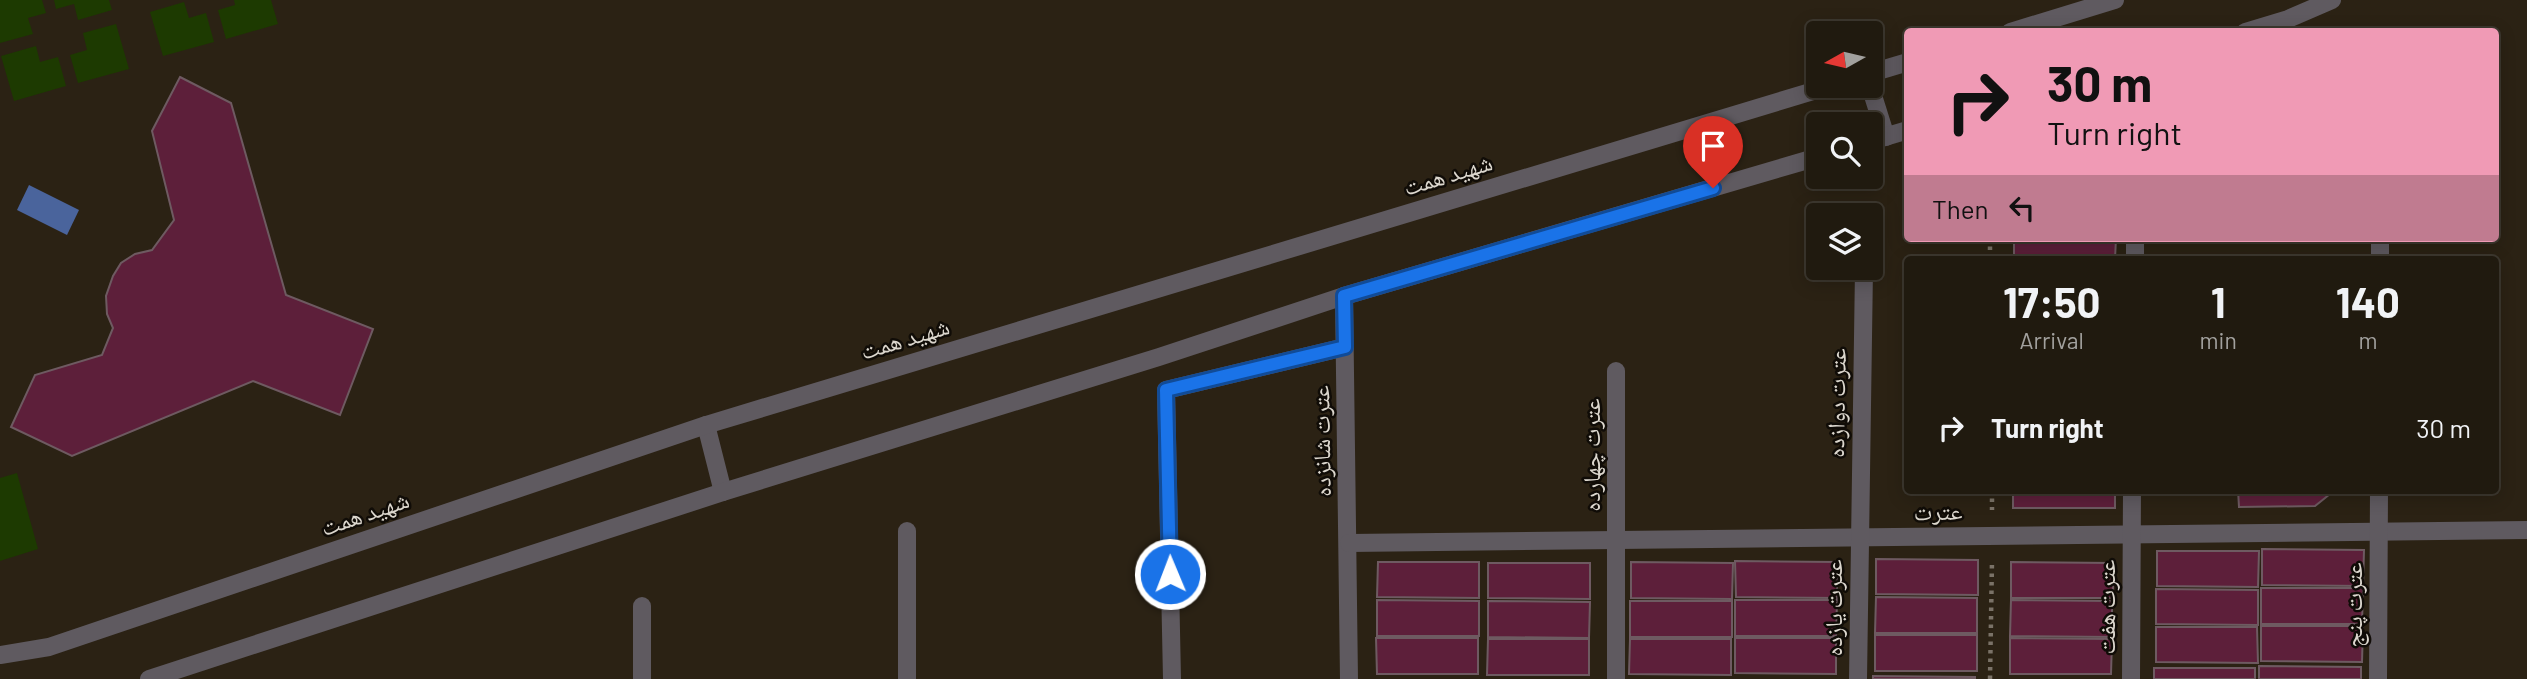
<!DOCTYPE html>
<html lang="en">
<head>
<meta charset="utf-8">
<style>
	body { margin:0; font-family:Barlow,"Noto Naskh Arabic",sans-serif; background:#2d271d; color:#f1f3f6; height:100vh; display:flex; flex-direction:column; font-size:26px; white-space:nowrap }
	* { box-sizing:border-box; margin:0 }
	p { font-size:23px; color:#a2a19e }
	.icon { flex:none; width:38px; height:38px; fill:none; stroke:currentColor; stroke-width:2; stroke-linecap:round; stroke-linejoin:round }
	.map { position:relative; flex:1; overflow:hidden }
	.sheet { position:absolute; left:1904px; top:256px; width:595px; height:238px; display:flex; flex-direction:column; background:#201a0f; border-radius:7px; box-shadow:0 4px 18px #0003,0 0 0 2px #3d382f }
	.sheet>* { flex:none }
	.hud { position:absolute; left:1904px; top:28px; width:595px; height:214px; border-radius:7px; box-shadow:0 4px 18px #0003,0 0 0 2px #3d382f; background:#f09ab5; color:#111; overflow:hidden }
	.needle { width:46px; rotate:262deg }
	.fabs { position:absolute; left:1806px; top:21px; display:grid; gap:14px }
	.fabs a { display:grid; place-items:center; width:77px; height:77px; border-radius:7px; background:#201a0f; box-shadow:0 4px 18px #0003,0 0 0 2px #3d382f; font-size:35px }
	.pin { position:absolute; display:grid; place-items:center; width:60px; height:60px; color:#fff; margin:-72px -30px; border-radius:50% 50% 50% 0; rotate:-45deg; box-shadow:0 0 7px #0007 }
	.pin .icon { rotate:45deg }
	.me { position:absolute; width:77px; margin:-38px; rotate:359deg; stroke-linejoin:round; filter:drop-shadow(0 0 5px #0008) }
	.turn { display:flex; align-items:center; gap:24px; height:147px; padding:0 28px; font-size:32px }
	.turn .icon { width:91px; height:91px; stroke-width:2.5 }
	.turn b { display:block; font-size:49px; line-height:60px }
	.then { display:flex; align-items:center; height:66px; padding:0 28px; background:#0003; gap:14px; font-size:26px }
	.eta { display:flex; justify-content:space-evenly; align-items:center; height:119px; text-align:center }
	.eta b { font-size:42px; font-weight:700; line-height:49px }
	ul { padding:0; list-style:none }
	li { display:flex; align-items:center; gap:21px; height:105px; padding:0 28px }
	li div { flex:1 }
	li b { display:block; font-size:26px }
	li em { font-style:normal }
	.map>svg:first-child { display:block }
	.green { fill:#1d3a01 }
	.water { fill:#4a649c }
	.building { fill:#5d1f3a; stroke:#6e5a61; stroke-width:2 }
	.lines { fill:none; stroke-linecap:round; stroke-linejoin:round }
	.path { stroke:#7a7267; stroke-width:4.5; stroke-dasharray:3.5 5; stroke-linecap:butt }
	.minor { stroke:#5f5a60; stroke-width:18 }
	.tertiary { stroke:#5f5a60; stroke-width:18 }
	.route-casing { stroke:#114b97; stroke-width:18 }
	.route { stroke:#1a73e8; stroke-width:12 }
	.labels { text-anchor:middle; stroke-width:5; stroke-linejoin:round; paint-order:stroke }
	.street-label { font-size:24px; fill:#dcd7ce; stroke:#100c07 }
</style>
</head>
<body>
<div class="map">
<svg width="2527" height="679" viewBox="0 0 2527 679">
	<rect width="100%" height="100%" fill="#2b2214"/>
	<g class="green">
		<polygon points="0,0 42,0 46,13 28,18 33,34 0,43"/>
		<polygon points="54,0 109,0 112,10 78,20 74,4 56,9"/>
		<polygon points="234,0 271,0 278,24 226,39 218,10 235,5"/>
		<polygon points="184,2 189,18 206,13 214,42 163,56 150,12"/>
		<polygon points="116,24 129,69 78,83 70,55 87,50 83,33"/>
		<polygon points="36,46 40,62 58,57 66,86 14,101 1,56"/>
		<polygon points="17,473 38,549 0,561 0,478"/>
	</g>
	<polygon class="water" points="29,185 79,210 67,235 17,210"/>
	<g class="building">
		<polygon points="180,77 231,103 286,295 373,329 340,415 253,381 72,456 11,427 35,375 102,355 113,328 107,314 106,296 113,276 121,263 135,254 152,250 174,220 152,131"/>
		<polygon points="2014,238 2116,238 2115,259 2014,259"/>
		<rect x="2013" y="490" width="102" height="18"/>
		<polygon points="2238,490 2335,490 2315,506 2239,507"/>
		<polygon points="2262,549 2364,550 2363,586 2262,585"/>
		<polygon points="2157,551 2259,551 2258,587 2157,586"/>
		<polygon points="1876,559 1978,560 1978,595 1876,594"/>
		<polygon points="1735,561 1837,562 1837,598 1736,597"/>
		<polygon points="1378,562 1479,562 1479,598 1377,597"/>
		<polygon points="1631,562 1733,563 1732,599 1631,598"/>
		<polygon points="2011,562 2113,563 2113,598 2011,598"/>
		<polygon points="1488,563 1590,563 1590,599 1488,598"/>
		<polygon points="2261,588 2363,588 2362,624 2261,624"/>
		<polygon points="2156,589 2258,590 2258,625 2156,624"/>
		<polygon points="1876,597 1977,598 1977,633 1875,633"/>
		<polygon points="1377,600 1479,601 1479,636 1377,636"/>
		<polygon points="1735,600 1837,600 1836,636 1735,636"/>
		<polygon points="2011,600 2112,601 2112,637 2010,636"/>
		<polygon points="1488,601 1590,602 1589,638 1488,637"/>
		<rect x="1630" y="601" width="102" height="36"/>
		<polygon points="2261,626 2363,626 2362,662 2261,661"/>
		<polygon points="2156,627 2257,627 2258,663 2156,662"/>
		<rect x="1875" y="635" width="102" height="36"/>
		<polygon points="1376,638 1478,638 1478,674 1377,674"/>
		<polygon points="1735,638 1836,638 1836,674 1735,673"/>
		<polygon points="2010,638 2112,639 2111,674 2010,674"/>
		<polygon points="1488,639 1589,639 1589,675 1487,675"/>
		<polygon points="1630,639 1731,639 1731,675 1629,674"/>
		<polygon points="2259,666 2361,667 2361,679 2259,679"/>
		<rect x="2154" y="668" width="101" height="11"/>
		<polygon points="1873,676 1975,677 1975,679 1873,679"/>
	</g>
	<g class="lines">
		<g class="path">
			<polyline points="1990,238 1990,259"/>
			<polyline points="1992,490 1992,510"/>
			<polyline points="1990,679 1992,561"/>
		</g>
		<g class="minor">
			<polyline points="2135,259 2135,238"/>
			<polyline points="2380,259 2380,238"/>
			<polyline points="1344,296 1349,679"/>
			<polyline points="1349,543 2527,530"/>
			<polyline points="642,606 642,679"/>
			<polyline points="907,679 907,531"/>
			<polyline points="1172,679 1166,390 1345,347"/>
			<polyline points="1616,679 1616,371"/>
			<polyline points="1858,679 1864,269"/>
			<polyline points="2131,679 2132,490"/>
			<polyline points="2378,679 2379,490"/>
		</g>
		<g class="tertiary">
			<polyline points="2010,32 2115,0"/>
			<polyline points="2245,32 2288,19 2332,0"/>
			<polyline points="1871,73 1908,62"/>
			<polyline points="1870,86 1886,137"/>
			<polyline points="1871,141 1908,130"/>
			<polyline points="706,425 723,492"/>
			<polyline points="0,655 49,647 706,425 1830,86"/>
			<polyline points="149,679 723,492 1159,357 1344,296 1818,157"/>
		</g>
	</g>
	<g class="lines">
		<g class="route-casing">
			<polyline id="route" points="1170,574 1166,390 1345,347 1344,296 1713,188"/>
		</g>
		<use href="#route" class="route"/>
	</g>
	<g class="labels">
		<g class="street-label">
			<text transform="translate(1448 175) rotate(-17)" y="8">شهید همت</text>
			<text transform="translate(905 339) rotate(-17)" y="8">شهید همت</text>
			<text transform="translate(1837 403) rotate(-89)" y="8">عترت دوازده</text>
			<text transform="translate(1322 441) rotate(-91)" y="8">عترت شانزده</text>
			<text transform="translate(1592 455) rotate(-90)" y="8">عترت چهارده</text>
			<text transform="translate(1938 512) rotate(-1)" y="8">عترت</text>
			<text transform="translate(365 514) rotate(-19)" y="8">شهید همت</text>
			<text transform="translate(2354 605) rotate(-90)" y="8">عترت پنج</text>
			<text transform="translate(2107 607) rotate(-90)" y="8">عترت هفت</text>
			<text transform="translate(1834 608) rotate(-90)" y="8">عترت یازده</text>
		</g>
	</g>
</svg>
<div class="fabs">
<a><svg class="needle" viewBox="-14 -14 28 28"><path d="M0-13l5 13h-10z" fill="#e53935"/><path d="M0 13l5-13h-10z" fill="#a2a19e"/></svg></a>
<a><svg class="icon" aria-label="search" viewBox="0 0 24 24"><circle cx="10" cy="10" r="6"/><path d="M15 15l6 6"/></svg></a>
<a><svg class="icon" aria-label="layers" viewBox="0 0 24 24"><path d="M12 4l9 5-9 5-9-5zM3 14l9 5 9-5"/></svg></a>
</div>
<div class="pin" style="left:1713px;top:188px;background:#d93025"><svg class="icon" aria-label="arrive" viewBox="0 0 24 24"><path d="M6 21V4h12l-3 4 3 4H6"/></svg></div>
<svg class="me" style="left:1170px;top:574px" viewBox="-20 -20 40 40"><circle r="17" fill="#1a73e8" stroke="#fff" stroke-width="3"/><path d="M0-11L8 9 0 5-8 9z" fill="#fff"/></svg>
<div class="hud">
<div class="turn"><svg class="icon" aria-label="right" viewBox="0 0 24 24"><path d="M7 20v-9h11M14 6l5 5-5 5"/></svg><div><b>30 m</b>Turn right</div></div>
<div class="then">Then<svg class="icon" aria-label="left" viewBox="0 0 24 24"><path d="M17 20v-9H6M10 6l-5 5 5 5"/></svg></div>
</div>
<section class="sheet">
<div class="eta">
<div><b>17:50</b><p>Arrival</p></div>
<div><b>1</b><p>min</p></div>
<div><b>140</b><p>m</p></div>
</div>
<ul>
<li><svg class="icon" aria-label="right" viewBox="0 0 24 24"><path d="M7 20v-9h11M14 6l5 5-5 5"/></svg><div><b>Turn right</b></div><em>30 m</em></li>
</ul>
</section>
</div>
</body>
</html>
